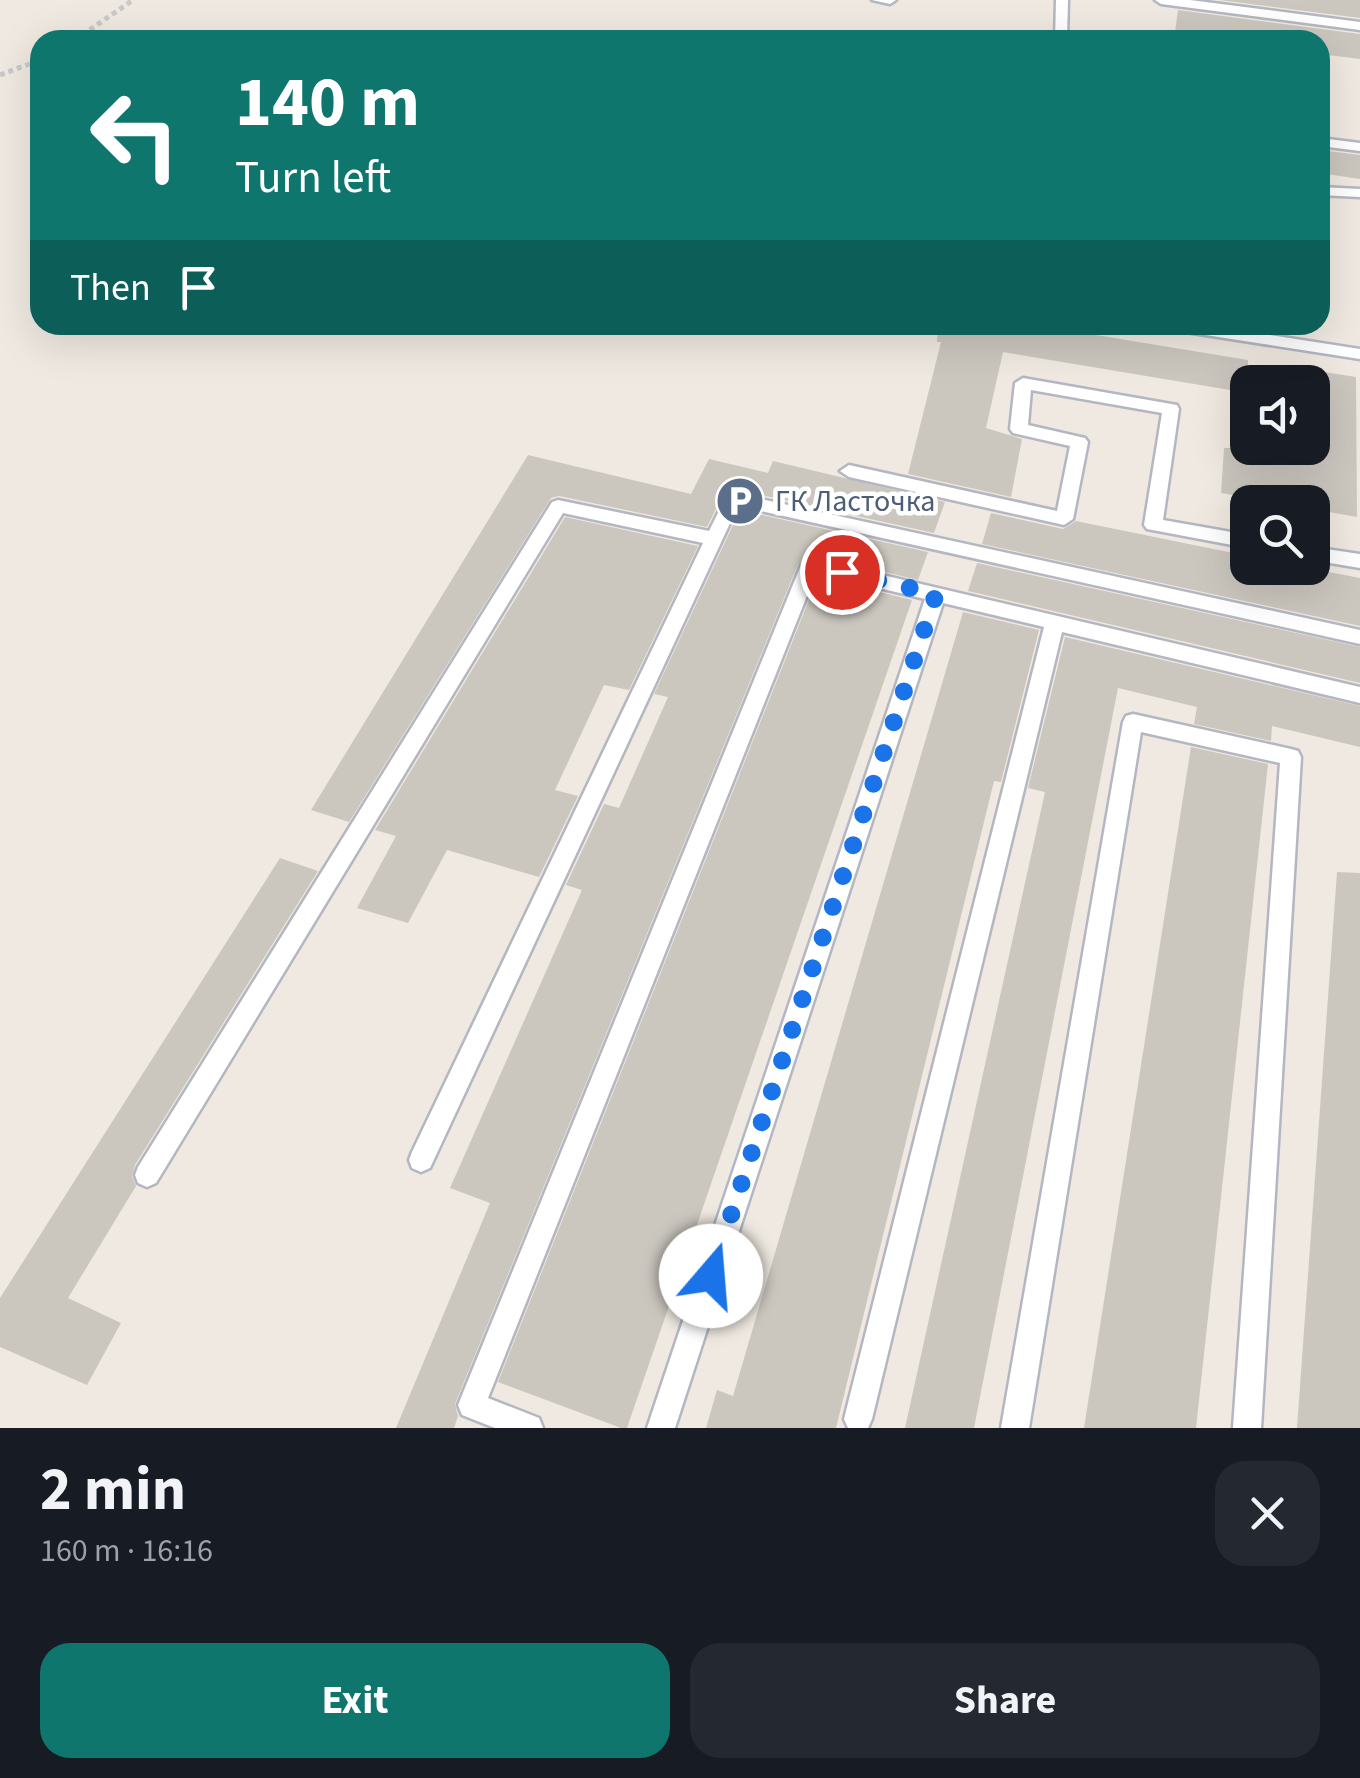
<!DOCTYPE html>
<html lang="en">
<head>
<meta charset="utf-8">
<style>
	body { margin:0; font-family:"Source Sans 3",sans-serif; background:#242831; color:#f1f3f6; height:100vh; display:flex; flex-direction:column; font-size:38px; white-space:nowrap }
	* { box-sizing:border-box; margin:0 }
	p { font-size:32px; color:#9ea1a6 }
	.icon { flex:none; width:55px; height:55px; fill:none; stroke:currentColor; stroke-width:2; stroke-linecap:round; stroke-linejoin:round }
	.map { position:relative; height:1428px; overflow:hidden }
	.details { display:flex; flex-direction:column; background:#171b24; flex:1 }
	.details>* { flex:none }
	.guide { position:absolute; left:30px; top:30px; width:1300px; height:305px; border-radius:30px; box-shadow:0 10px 40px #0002; background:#0f766e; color:#fff; overflow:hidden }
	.fabs { position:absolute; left:1230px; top:365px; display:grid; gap:20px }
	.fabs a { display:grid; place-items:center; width:100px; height:100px; border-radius:20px; background:#171b24; box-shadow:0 10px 40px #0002; font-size:50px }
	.pin { position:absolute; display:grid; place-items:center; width:85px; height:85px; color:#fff; margin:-42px; border:5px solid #fff; border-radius:50%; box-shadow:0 2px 10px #0007 }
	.me { position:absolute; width:110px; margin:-55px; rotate:18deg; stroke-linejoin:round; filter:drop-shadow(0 0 8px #0008) }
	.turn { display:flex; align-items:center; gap:35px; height:210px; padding:0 40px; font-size:45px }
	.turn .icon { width:130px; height:130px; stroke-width:2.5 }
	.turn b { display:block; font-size:70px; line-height:85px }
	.then { display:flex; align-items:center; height:95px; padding:0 40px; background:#0003; gap:20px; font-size:38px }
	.round { display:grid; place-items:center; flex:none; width:105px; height:105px; border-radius:30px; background:#242831 }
	.head { display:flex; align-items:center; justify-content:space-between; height:170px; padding:0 40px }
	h1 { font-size:60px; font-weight:700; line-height:75px }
	.cta { display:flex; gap:20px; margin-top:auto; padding:20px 40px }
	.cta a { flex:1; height:115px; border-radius:30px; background:#0f766e; color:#fff; font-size:40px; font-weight:700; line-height:115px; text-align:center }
	.cta a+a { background:#242831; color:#f1f3f6 }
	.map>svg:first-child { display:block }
	.building { fill:#cbc7bf }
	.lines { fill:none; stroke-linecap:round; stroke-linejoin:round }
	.lane-casing { stroke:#b4b7c1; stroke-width:5 }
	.path { stroke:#c9c9c9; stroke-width:5; stroke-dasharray:5 4; stroke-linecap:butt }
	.lane { fill:#fff; fill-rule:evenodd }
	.route { stroke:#1a73e8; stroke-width:18; stroke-dasharray:0 32.4 }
	.labels { text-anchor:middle; stroke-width:9; stroke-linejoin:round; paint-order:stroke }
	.service-label { font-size:30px; fill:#4e5e75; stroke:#fff; text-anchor:start }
</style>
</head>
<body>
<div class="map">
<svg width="1360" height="1428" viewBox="0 0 1360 1428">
	<rect width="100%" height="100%" fill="#efe9e1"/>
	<g class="building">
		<polygon points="1219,0 1360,0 1360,18"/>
		<polygon points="1178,10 1360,34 1360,59 1320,54 1320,40 1174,40"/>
		<polygon points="1320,150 1360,155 1360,179 1320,173"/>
		<polygon points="938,325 1035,325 1248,360 1248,393 1003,352 986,428 1022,439 1011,497 908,474 941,342 937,342"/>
		<polygon points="1312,370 1356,377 1357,517 1312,509 1312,502 1273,502 1221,493 1224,448 1312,448"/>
		<polygon points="528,455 691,494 709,459 768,473 773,461 945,502 934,533 734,489 724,493 707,527 559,496 551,498 349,822 311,810"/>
		<polygon points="740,510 928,552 918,580 811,554 798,564 455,1404 458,1416 454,1428 396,1428 490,1203 450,1188 582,890 566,885 604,804 619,808 668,697 654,694"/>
		<polygon points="991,513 1063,529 1076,521 1248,556 1248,568 1308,568 1360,578 1360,626 982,544"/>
		<polygon points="565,517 698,546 629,690 604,685 555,790 578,796 539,877 447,850 408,923 357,908 396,836 375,830"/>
		<polygon points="977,563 1360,647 1360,683 968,591"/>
		<polygon points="818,577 912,600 627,1428 621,1428 498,1382"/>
		<polygon points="963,612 1039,630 1001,782 994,781 836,1428 706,1428 717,1390 733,1396"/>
		<polygon points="1065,637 1360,706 1360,747 1272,726 1271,741 1194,724 1197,707 1118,688 974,1428 905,1428 1045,792 1028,788"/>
		<polygon points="1191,747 1268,764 1196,1428 1084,1428"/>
		<polygon points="280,858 318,871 135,1165 132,1176 136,1186 68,1298 121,1323 87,1385 0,1347 0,1298"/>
		<polygon points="1337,872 1360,873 1360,1428 1297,1428"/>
	</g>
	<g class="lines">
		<g class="lane-casing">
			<g id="lane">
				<polygon points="872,0 896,0 890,4"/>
				<polygon points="1056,0 1068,0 1067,40 1055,40"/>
				<polygon points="1155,0 1190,0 1360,22 1360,30 1161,4"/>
				<polygon points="1320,138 1360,143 1360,151 1320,146"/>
				<polygon points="1320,187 1360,189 1360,197 1320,195"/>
				<polygon points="1165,325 1205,325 1360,349 1360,359 1173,330"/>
				<polygon points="1023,378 1177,405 1179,409 1163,520 1248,535 1248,548 1147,529 1144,525 1162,413 1031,390 1028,425 1085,438 1088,442 1073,519 1064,525 849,477 840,471 849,465 1057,511 1070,446 1013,433 1010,429 1015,383"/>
				<polygon points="733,493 1360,630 1360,644 738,506 430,1168 421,1172 412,1168 409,1160 412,1152 703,543 563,513 156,1183 147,1187 138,1183 135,1175 138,1167 552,502 558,500 709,531 727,495"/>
				<polygon points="1312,547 1360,554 1360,568 1312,560"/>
				<polygon points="810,558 1360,687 1360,703 1062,632 872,1419 868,1428 848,1428 844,1419 1044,627 943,603 675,1428 647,1428 925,599 816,573 488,1398 539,1418 543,1428 495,1428 462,1415 458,1405 801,565"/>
				<polygon points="1133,714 1291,749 1298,751 1301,757 1261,1428 1233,1428 1280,763 1141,732 1029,1428 1001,1428 1123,722 1126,716"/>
			</g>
		</g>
		<g class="path">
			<polyline points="75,40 133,0"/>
			<polyline points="0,75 40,60"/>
		</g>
		<use href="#lane" class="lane"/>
	</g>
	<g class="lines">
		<polyline class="route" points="711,1276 936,594 842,572"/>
	</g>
	<defs>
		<g id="parking-disc" transform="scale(2.5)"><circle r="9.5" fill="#5c6f8a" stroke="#fff"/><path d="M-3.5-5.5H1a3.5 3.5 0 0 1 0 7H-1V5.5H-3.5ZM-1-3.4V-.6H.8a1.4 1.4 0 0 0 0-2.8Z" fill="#fff"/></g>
	</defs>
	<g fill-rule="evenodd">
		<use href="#parking-disc" x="740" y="501"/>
	</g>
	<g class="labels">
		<g class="service-label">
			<text x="775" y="511">ГК Ласточка</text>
		</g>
	</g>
</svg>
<div class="fabs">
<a><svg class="icon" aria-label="sound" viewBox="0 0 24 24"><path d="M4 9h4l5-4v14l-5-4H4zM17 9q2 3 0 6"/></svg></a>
<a><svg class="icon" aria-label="search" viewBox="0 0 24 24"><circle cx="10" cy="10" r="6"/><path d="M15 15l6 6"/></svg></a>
</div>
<div class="pin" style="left:842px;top:572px;background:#d93025"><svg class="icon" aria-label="arrive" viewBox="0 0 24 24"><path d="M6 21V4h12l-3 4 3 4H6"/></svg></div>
<svg class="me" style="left:711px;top:1276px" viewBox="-20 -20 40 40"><circle r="19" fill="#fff"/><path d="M0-13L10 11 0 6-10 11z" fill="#1a73e8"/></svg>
<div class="guide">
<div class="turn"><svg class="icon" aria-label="left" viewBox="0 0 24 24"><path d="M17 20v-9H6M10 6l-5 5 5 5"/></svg><div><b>140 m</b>Turn left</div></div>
<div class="then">Then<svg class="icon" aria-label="arrive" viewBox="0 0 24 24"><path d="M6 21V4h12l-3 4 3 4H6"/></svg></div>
</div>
</div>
<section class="details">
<div class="head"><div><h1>2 min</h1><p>160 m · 16:16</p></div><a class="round"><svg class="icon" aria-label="close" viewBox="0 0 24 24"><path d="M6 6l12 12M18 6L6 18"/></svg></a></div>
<div class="cta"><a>Exit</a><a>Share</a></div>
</section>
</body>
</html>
